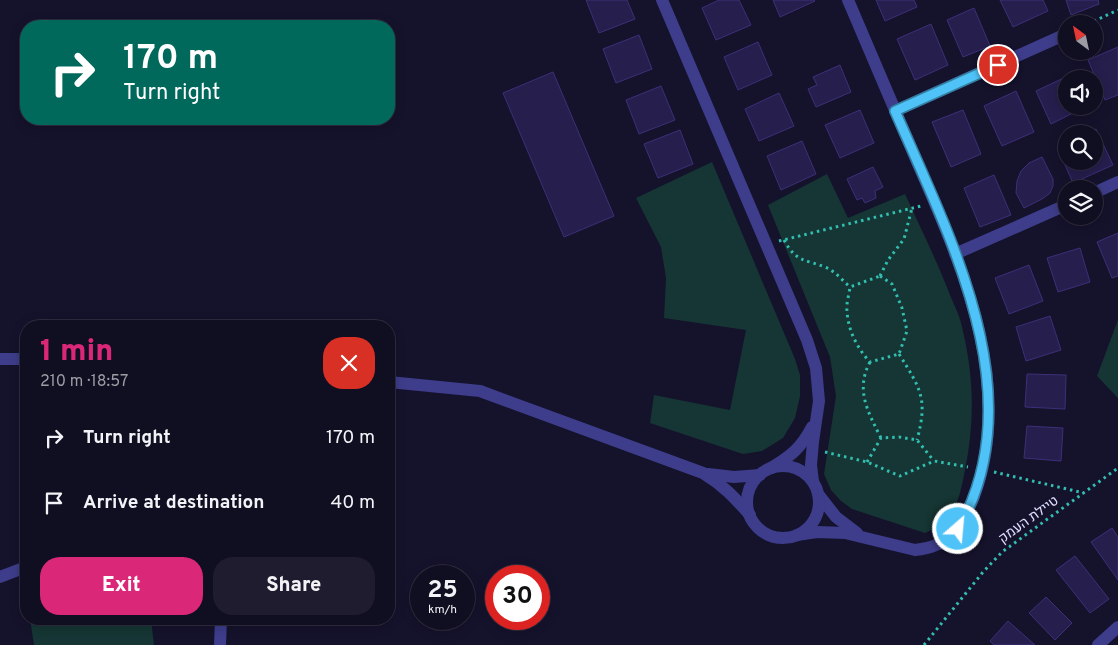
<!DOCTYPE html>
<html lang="en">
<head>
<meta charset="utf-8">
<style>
	body { margin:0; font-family:Overpass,Heebo,sans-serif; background:#1e1c2e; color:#f1f3f6; height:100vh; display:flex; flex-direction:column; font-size:19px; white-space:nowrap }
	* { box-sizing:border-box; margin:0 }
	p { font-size:16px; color:#9c9ca5 }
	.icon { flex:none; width:28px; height:28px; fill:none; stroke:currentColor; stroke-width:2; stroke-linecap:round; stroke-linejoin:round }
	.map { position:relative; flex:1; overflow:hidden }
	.side { position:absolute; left:20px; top:320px; width:375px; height:305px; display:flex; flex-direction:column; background:#100e21; border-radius:20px; box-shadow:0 2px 12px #0003,0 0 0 1px #302e3f }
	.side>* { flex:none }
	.top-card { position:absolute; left:20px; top:20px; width:375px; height:105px; border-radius:20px; box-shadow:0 2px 12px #0003,0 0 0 1px #302e3f; background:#00695c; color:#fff; overflow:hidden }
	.needle { width:32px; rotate:327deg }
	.controls { position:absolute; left:1058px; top:15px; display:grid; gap:10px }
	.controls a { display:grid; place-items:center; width:45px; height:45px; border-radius:50%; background:#100e21; box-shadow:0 2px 12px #0003,0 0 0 1px #302e3f; font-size:25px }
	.speed { position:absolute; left:410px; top:565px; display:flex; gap:10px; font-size:25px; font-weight:700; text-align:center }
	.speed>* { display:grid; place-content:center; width:65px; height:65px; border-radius:50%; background:#100e21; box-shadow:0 2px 12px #0003,0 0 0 1px #302e3f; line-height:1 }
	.speed small { font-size:12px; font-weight:400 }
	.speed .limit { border:8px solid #d22; background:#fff; color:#111 }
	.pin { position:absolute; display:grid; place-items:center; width:42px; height:42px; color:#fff; margin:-21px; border:2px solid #fff; border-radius:50%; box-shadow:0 1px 5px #0007 }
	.me { position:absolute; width:55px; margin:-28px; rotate:27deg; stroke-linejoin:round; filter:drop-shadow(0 0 4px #0008) }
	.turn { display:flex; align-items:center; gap:18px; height:105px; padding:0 20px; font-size:22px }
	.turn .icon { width:65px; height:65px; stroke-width:2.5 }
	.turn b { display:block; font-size:35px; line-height:42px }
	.round { display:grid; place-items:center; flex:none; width:52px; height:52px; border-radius:20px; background:#1e1c2e }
	.headline { display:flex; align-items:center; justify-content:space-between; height:85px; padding:0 20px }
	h1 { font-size:30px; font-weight:800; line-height:38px; color:#db2777 }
	.primary-button { display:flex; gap:10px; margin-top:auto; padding:10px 20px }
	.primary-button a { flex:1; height:58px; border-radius:20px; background:#db2777; color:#fff; font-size:20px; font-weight:800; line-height:58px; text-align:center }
	.primary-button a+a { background:#1e1c2e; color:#f1f3f6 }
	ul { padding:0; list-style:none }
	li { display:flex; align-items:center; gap:15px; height:65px; padding:0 20px }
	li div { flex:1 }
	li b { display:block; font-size:19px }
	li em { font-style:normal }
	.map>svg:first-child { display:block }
	.green { fill:#153634 }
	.building { fill:#261e4d; stroke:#3c3079 }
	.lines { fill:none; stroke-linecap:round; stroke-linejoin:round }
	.path { stroke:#32beb0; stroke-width:3; stroke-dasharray:2.5 4; stroke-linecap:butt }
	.minor { stroke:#3d3d8b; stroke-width:12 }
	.tertiary { stroke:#3d3d8b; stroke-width:12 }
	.route-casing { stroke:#337fa1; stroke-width:12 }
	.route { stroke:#4fc3f7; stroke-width:9 }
	.labels { text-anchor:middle; stroke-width:5; stroke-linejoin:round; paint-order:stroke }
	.street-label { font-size:14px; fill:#e0ddff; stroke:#15122c }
</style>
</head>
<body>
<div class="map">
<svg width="1118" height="645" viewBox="0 0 1118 645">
	<rect width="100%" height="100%" fill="#15122c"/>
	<g class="green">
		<polygon points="712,162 795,359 800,375 800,396 795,418 783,438 762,451 743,454 650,423 654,395 730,410 746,330 664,318 666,278 661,247 636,198"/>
		<path d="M 827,174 L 848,218 L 905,194 C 920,227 937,261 950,295 C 954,305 960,316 962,327 C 974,376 975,421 965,470 C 959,500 956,520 925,533 L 852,509 L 841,501 L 831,490 L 824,474 L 836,396 L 830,357 L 768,205 Z"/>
		<polygon points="1118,320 1118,398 1097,376"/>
		<polygon points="30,619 151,619 154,645 34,645"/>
	</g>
	<g class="building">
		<polygon points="586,0 627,0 635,19 599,33"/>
		<polygon points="719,0 739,0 751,25 716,40 702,8"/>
		<polygon points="773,0 814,0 815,1 780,17"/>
		<polygon points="876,0 914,0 917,7 885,21"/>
		<polygon points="1000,0 1043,0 1048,11 1013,27"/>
		<polygon points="1066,0 1098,0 1099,4 1071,15"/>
		<polygon points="974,8 990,46 963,57 947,20"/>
		<polygon points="931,24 948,65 915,80 897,39"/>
		<polygon points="639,35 652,69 616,83 603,49"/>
		<polygon points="758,42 772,75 738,90 724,57"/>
		<polygon points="1118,47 1118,95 1105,100 1088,60"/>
		<polygon points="840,65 851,92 816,107 808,89 817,85 813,77"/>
		<polygon points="553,72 614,216 564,237 503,93"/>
		<polygon points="1072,74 1074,79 1066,79 1066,106 1087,106 1051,124 1036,91"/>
		<polygon points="661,86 675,120 639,134 626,100"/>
		<polygon points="1016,91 1034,132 1002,146 984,106"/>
		<polygon points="779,93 794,126 759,141 745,109"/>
		<polygon points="860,110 874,143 840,158 825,125"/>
		<polygon points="963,110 981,154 951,167 932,122"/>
		<polygon points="1096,129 1113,165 1073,183 1057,147 1066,143 1066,161 1094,161 1094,134 1087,134"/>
		<polygon points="680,130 693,164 658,178 644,144"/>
		<polygon points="802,141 816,174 781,190 767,156"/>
		<polygon points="1042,157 1053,179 1053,186 1050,193 1042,199 1024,208 1016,193 1017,181 1021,171 1029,163"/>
		<polygon points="873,167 883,187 875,191 876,198 865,203 862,198 857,200 847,179"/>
		<polygon points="994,175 1011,215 980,227 964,188"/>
		<polygon points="1118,233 1118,276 1112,278 1097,242"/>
		<polygon points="1080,248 1090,282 1058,292 1047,258"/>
		<polygon points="1029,265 1043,301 1009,314 995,278"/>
		<polygon points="1050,316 1061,350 1026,361 1016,327"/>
		<polygon points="1027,374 1066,375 1065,409 1025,407"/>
		<polygon points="1027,426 1063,428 1061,461 1024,458"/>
		<polygon points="1112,528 1118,537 1118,580 1091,542"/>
		<polygon points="1075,556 1109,599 1090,613 1056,570"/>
		<polygon points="1046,597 1072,623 1055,640 1029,613"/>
		<polygon points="1008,621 1035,645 994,645 990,641"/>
	</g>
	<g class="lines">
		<g class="path">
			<polyline points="1088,24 1118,10"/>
			<path d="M 784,240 C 796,262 804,259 825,267 C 835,271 842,280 850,287"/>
			<polyline points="779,241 921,206"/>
			<path d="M 880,276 L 892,284 L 902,308 L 907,331 L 899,354 L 870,362 C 857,348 848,330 847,311 C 846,304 849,295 850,287 Z"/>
			<polyline points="880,276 888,260 904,239 912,208"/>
			<path d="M 899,354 C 921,389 928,399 917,440"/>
			<path d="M 870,362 C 855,390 868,412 881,438"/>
			<polyline points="825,452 867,462 900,476 934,461 968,467"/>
			<polyline points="867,462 881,438 899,437 917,440 934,461"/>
			<polyline points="994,472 1084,493"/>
			<polyline points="924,645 983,572 1002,552 1118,468"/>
		</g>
		<g class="minor">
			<polyline points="662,0 807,340 816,368 819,401 813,442 811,465 813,482"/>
			<polyline points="895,111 1066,34"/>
			<polyline points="1094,193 1118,182"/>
			<polyline points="955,254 1066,205"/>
			<path d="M 771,468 C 791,456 801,448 812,427"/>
			<polyline points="818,494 836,517 857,533"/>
			<path d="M 797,535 L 817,532 L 845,533 L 915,550 C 949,547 961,528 973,499 C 1017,384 960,261 915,157 C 892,104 870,52 848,0"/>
			<polyline points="0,577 26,567"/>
			<polyline points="220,645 221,619"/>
			<polyline points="1098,645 1118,627"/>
		</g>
		<g class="tertiary">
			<polyline points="0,359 26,359"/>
			<path d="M 389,382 L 480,391 L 703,473 C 723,485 734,497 750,515"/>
			<circle cx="783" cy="502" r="36"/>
			<polyline points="708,474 734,477 760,475"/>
		</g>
	</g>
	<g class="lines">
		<g class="route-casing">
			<path id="route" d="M 958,529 C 1035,397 949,235 895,111 L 998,65"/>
		</g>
		<use href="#route" class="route"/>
	</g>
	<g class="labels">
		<g class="street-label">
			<text transform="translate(1028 519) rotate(-36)" y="5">טיילת העמק</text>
		</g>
	</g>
</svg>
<div class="controls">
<a><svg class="needle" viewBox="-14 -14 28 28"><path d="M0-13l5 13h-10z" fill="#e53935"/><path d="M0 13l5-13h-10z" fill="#9c9ca5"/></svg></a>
<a><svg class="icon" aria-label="sound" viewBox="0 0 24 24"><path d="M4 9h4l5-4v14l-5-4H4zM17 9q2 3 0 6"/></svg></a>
<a><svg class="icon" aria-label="search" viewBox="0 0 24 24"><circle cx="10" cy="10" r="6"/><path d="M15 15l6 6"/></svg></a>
<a><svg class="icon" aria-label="layers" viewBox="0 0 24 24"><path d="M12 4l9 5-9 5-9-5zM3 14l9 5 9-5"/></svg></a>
</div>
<div class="speed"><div>25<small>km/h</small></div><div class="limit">30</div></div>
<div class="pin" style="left:998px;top:65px;background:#d93025"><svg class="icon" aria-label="arrive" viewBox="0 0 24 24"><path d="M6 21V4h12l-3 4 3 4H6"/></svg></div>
<svg class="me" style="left:958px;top:529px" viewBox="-20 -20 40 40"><circle r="17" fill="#4fc3f7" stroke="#fff" stroke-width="3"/><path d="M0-11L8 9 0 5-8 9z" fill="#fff"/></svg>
<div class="top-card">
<div class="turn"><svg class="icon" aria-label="right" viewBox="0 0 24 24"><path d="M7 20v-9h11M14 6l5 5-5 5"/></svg><div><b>170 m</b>Turn right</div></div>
</div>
<section class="side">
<div class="headline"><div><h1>1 min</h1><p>210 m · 18:57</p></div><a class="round" style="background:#d93025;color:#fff"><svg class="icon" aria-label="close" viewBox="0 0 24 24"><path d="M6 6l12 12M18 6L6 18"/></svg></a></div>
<ul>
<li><svg class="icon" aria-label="right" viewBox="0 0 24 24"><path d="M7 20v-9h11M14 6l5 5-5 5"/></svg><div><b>Turn right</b></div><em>170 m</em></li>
<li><svg class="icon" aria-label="arrive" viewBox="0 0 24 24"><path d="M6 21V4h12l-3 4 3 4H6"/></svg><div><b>Arrive at destination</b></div><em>40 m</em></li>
</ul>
<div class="primary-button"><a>Exit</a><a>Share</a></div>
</section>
</div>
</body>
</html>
